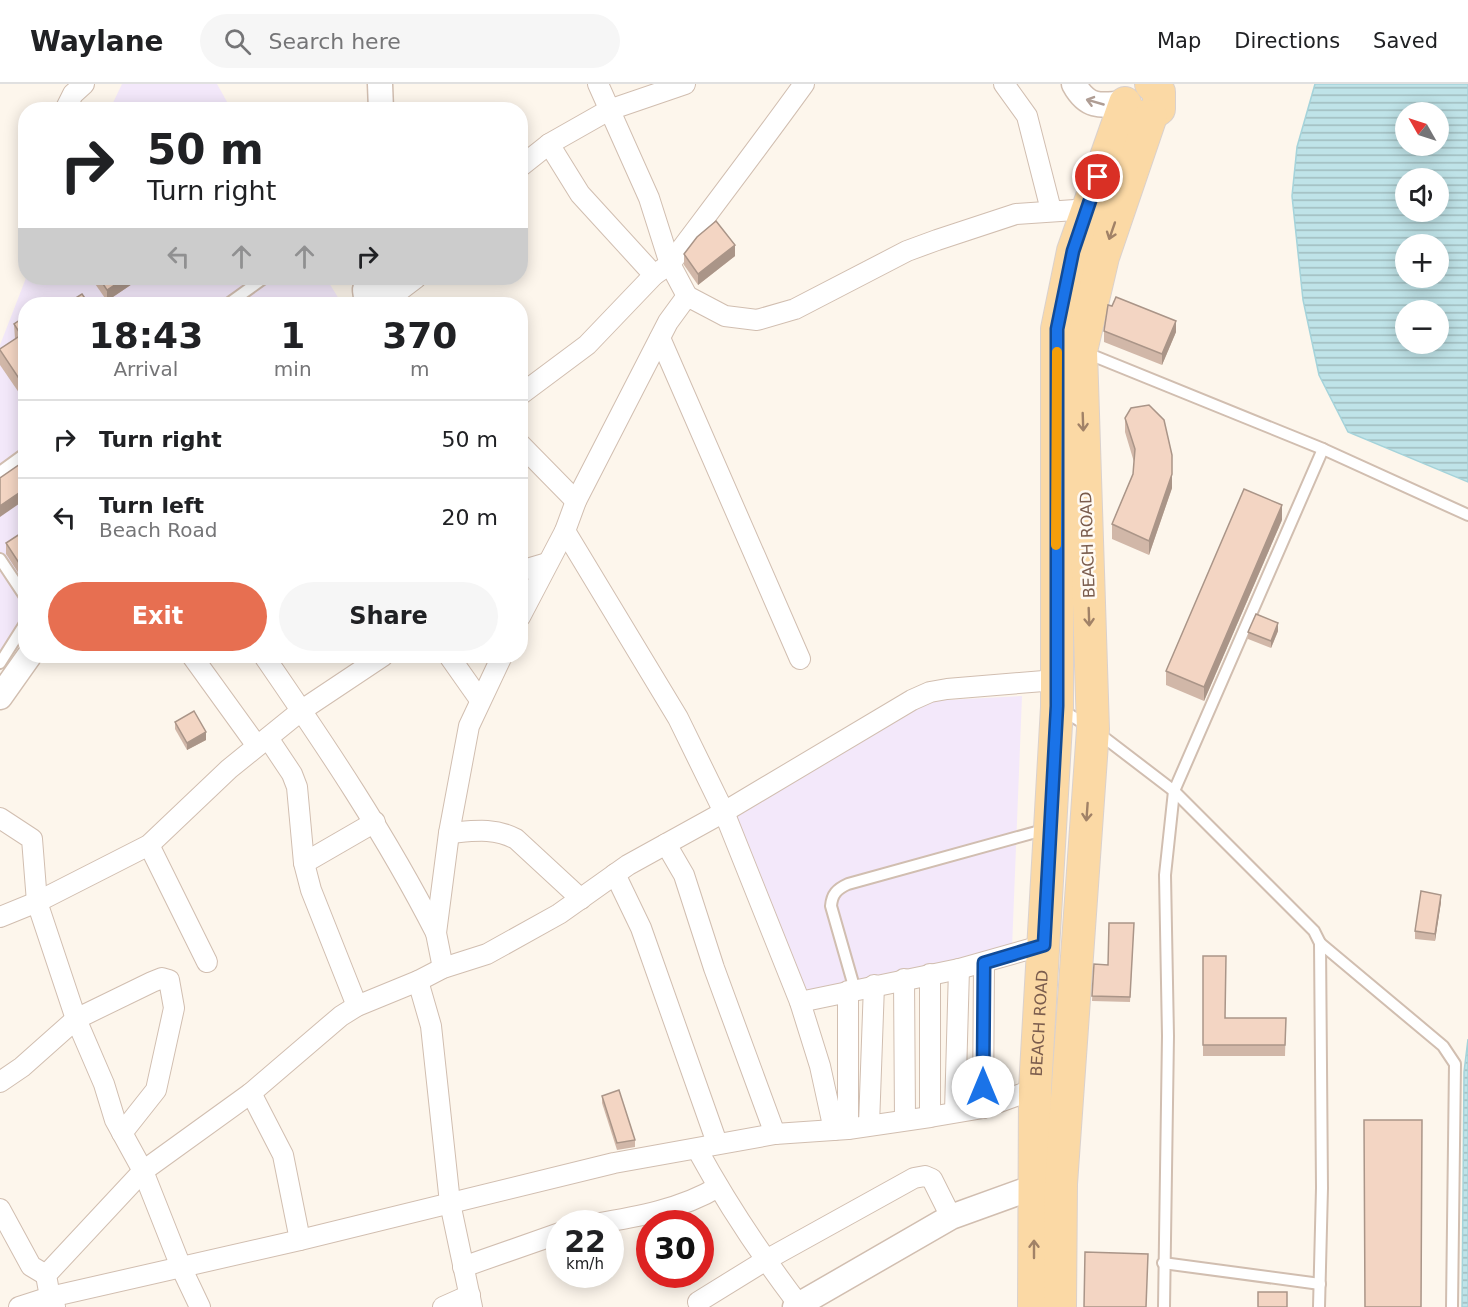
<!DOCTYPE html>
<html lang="en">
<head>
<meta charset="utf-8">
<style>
	body { margin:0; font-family:"DejaVu Sans",sans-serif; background:#f6f6f6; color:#202124; height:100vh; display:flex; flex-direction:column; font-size:22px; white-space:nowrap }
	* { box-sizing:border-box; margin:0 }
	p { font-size:20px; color:#757577 }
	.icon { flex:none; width:33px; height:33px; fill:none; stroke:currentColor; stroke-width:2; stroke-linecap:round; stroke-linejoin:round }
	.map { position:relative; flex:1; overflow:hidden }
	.panel { position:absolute; left:18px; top:213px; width:510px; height:366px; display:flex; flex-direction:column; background:#fff; border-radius:24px; box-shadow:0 3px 15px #0003 }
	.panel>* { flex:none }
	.guide { position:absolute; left:18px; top:18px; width:510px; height:183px; border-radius:24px; box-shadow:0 3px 15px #0003; background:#fff; color:#202124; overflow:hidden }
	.needle { width:39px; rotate:309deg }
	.controls { position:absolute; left:1395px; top:18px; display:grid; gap:12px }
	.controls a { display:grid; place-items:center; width:54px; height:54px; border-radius:50%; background:#fff; box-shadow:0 3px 15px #0003; font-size:30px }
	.speed { position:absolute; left:546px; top:1126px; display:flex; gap:12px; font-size:30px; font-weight:700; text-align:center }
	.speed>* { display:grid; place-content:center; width:78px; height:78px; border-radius:50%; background:#fff; box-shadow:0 3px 15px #0003; line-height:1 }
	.speed small { font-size:15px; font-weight:400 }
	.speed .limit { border:9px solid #d22; background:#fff; color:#111 }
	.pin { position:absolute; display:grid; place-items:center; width:51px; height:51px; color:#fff; margin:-26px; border:3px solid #fff; border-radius:50%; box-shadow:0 2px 6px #0007 }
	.me { position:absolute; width:66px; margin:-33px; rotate:0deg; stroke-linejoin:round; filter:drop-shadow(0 0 4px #0008) }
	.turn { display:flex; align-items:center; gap:21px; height:126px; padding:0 30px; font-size:27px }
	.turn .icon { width:78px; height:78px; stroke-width:2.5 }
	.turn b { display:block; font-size:42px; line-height:51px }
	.lanes { display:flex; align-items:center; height:57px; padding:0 30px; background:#0003; justify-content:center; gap:30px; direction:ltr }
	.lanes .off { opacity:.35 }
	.eta { display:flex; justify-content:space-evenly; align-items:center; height:102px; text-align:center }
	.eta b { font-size:36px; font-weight:600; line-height:42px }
	.button { display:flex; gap:12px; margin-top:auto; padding:12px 30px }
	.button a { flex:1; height:69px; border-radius:36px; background:#e76f51; color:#fff; font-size:24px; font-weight:600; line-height:69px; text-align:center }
	.button a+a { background:#f6f6f6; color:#202124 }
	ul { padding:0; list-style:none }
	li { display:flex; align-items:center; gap:18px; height:78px; padding:0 30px; border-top:2px solid #e0e0e0 }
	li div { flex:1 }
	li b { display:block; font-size:22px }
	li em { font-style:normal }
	header { display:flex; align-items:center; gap:36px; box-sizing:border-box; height:84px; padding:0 30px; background:#fff; border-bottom:2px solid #e0e0e0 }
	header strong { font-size:28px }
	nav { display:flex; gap:33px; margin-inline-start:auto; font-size:21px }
	.search { width:420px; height:54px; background:#f6f6f6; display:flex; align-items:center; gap:15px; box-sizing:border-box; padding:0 21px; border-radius:33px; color:#757577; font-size:22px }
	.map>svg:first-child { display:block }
	.education { fill:#f3e8fa }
	.water { fill:url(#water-rules); stroke:#a5d3da; stroke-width:1.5; fill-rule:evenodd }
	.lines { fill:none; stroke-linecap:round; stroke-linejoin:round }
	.service-casing { stroke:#d1beb0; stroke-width:14 }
	.minor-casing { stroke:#d1beb0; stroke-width:22 }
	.tertiary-casing { stroke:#d1beb0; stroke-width:27 }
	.primary-casing { stroke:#dad1cd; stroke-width:34 }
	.service { stroke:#fff; stroke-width:10 }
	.minor { stroke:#fff; stroke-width:20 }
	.tertiary { stroke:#fff; stroke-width:24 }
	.primary { stroke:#fbd9a5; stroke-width:32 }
	.wall { fill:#d1b7a8 }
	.shaded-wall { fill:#aa9588 }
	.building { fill:#f3d5c3; stroke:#aa9588; stroke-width:1.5 }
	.oneway { stroke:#af9d94 }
	.oneway2 { stroke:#a18267 }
	.route-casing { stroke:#114b97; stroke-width:15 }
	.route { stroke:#1a73e8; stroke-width:10 }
	.slow { stroke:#f59e0b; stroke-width:10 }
	.labels { text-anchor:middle; stroke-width:5; stroke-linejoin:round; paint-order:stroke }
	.street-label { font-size:16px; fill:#7a5c4d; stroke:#fffaf3 }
</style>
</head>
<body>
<header>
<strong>Waylane</strong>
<div class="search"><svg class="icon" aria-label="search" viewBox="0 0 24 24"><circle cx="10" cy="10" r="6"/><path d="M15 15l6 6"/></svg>Search here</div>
<nav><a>Map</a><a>Directions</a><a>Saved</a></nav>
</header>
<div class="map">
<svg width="1468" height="1223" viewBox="0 0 1468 1223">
	<defs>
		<pattern id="water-rules" width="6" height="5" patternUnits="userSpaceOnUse" patternTransform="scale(1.5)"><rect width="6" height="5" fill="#bfe3e8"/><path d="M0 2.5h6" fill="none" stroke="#a0bbbe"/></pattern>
	</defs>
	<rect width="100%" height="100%" fill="#fdf6ec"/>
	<g class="education">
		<polygon points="122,0 217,0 231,25 110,25"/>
		<polygon points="26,194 326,194 339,215 333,220 26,220 25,549 0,587 0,261"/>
		<polygon points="1022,612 1012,864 807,908 735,732 928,617"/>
	</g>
	<g class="water">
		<path d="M 1315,0 L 1468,0 L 1468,398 L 1348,348 L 1319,291 L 1303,216 L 1292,112 L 1297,63 ZM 1406,28 L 1438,28 L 1438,62 L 1406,62 ZM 1406,94 L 1438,94 L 1438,128 L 1406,128 ZM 1406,160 L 1438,160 L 1438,194 L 1406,194 ZM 1406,226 L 1438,226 L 1438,260 L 1406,260 Z"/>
		<polygon points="1468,955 1468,1223 1462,1223 1464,988"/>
	</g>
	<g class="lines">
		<g class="service-casing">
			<g id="service">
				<polyline points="228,220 264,194"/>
				<polyline points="1084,268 1323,365 1468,431"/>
				<polyline points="0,388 26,369"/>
				<polyline points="0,475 26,514"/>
				<polyline points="0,579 26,538"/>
				<polyline points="1062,626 1093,645 1174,707 1314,847 1320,859 1322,1104 1319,1223"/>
				<polyline points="1320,859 1443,962 1455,980 1452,1223"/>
				<path d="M 855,906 L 831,822 C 832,810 837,805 848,800 L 1047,745"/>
				<polyline points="1163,1179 1320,1200"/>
				<polyline points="1164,1223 1168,952 1165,791 1174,707 1323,365"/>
			</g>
		</g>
		<g class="minor-casing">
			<g id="minor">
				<polyline points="1004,0 1027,32 1051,126"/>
				<polyline points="65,26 73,10 84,0"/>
				<polyline points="549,60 580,110 654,191"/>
				<polyline points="520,83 549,60 609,26 685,0"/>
				<path d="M 687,212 L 670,180 C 715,120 760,61 804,0"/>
				<polyline points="391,213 416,194"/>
				<polyline points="660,254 800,575"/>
				<polyline points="520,311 587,261 654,191 670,180 649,114 598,0"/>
				<polyline points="520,360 576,417"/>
				<polyline points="520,487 547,479"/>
				<polyline points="520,533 565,447"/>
				<polyline points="192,572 257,662"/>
				<path d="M 264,572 C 326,662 386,751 436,849"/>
				<polyline points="449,572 480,616"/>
				<polyline points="268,654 292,690 297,703 304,779 311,806 357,922"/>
				<polyline points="0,734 32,755 37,818 76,935 152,898 162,894 169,896 174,924 156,1006 122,1049"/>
				<path d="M 449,749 C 473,747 494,743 516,755 L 581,815"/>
				<polyline points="666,760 684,791 714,884 775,1050"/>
				<polyline points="149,761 207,878"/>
				<polyline points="304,779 375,738"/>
				<polyline points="615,790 641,844 717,1059"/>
				<polyline points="0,833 37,818 149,761 229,685 302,626 383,572"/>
				<polyline points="443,884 436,849 449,749 469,642 502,572"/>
				<polyline points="904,895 905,1035"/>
				<polyline points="418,897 443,884 487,870 559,830 628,781 724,728 912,616 930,608 947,605 1056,596"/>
				<polyline points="848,907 848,1045"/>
				<polyline points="800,918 959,885 1044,861"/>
				<polyline points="0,998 22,983 76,935 104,1000 115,1036 143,1087 181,1183 200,1223"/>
				<polyline points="251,1009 283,1071 300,1156"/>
				<polyline points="983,1024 984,879"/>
				<polyline points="955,1028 959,885"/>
				<polyline points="930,1033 930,890"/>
				<polyline points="869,1041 874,901"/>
				<polyline points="834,1046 820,982 800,918 724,728 678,634 565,447 576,417 668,238 687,212 725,232 757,236 795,225 907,167 937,156 1016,130 1090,125"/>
				<path d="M 697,1065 C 727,1120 761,1171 799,1221"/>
				<polyline points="0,1125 31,1182 46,1191"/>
				<path d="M 594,1140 C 636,1133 682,1125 718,1103"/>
				<polyline points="463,1183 560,1149"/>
				<polyline points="698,1218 766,1176 914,1094 925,1092 932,1095 951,1133"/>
				<polyline points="19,1223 50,1213 46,1191 143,1087 251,1009 341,932 357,922 418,897 431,942 450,1119 472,1223"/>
				<polyline points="55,1223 50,1213 300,1156 614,1079 775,1050 848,1045 930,1033 983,1024 1035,1005"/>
				<polyline points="443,1223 470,1211"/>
			</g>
		</g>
		<g class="tertiary-casing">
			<g id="tertiary">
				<polyline points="380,0 381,26"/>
				<path d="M 1074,0 C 1087,24 1100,22 1125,19"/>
				<polyline points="367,220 365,206 376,198 385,200 391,208 388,220"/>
				<polyline points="0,613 29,572"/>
				<polyline points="795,1223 951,1133 1034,1103 1051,1101"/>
			</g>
		</g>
		<g class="primary-casing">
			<g id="primary">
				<polyline points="1132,31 1146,34 1159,25 1159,8 1151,0"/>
				<path id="s1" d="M 1034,1223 L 1035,1005 L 1057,623 L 1057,245 L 1073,167 L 1125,19"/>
				<polyline points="1060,1223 1061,1100 1093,645 1081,267 1103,173 1151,32"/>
			</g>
		</g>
		<use href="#service" class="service"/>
		<use href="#minor" class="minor"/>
		<use href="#tertiary" class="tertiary"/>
		<use href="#primary" class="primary"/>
	</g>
	<g class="wall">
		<polygon points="684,170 735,172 698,201 684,181"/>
		<polygon points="91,194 141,194 107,217"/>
		<polygon points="1112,222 1176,248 1162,281 1104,258 1104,247"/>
		<polygon points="26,232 26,319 0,281 0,265 15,255 14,240"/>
		<polygon points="1125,334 1172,404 1149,471 1112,455 1112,440 1133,390 1134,378 1125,348"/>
		<polygon points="1282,436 1204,617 1166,601 1166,587"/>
		<polygon points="26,446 19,490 6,470 6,459"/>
		<polygon points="1278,547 1271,564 1248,555 1248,548"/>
		<polygon points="175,638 206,656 187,666 175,645"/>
		<polygon points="1441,818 1435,857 1415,855 1415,847"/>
		<polygon points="1134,839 1130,918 1092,917 1094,880 1108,881"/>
		<polygon points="1203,872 1226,934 1286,934 1285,972 1203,972"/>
		<polygon points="602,1012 635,1056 635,1063 617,1066 602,1019"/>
	</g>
	<g class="shaded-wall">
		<polygon points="735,161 735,172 698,201 698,190"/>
		<polygon points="125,194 141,194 107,217 107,206"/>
		<polygon points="1176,237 1176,248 1162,281 1162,270"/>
		<polygon points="1172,390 1172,404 1149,471 1149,457"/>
		<polygon points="26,404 26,415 0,433 0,422"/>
		<polygon points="1282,421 1282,436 1204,617 1204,603"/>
		<polygon points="26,475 26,486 19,490 19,479"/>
		<polygon points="1278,539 1278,547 1271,564 1271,557"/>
		<polygon points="206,648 206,656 187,666 187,659"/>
		<polygon points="1441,811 1441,818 1435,857 1435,850"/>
	</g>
	<g class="building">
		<polygon points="716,137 735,161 698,190 684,170 697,153"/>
		<polygon points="99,194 125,194 107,206"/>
		<polygon points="82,210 89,220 66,220"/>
		<polygon points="1116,213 1176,237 1162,270 1104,247 1108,221 1112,222"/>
		<polygon points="50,216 53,220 43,220"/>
		<polygon points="26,232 26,305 0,266 0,265 21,251 14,240"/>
		<polygon points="1149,321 1164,336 1172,371 1172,390 1149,457 1112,440 1133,390 1135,365 1125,334 1131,324"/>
		<polygon points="26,376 26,404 0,422 0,394"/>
		<polygon points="1244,405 1282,421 1204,603 1166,587"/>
		<polygon points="26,446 26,475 19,479 6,459"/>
		<polygon points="1256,530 1278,539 1271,557 1248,548"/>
		<polygon points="194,627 206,648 187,659 175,638"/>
		<polygon points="1421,807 1441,811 1435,850 1415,847"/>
		<polygon points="1109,839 1134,839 1130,913 1092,912 1094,880 1108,881"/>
		<polygon points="1203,872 1226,872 1225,934 1286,934 1285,961 1203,961"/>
		<polygon points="619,1006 635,1056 617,1059 602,1012"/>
		<polygon points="1364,1036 1422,1036 1421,1223 1365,1223"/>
		<polygon points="1085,1168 1148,1170 1146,1223 1084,1223"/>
		<rect x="1258" y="1208" width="29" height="15"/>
	</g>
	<defs><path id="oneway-shaft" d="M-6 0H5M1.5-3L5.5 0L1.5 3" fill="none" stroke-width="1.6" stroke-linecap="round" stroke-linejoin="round" transform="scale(1.5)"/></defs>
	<use class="oneway" href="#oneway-shaft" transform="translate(1095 18) rotate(-164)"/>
	<g class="oneway2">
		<use href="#oneway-shaft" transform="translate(1112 147) rotate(109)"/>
		<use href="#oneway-shaft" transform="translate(1083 338) rotate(88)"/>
		<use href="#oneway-shaft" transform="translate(1089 533) rotate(88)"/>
		<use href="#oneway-shaft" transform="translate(1087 728) rotate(94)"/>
		<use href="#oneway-shaft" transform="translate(1034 1165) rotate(-90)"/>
	</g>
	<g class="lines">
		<g class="route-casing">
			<polyline id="route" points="983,1003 984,879 1044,861 1057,622 1057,245 1073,167 1098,93"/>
		</g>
		<use href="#route" class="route"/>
		<polyline class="slow" points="1056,461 1057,268"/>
	</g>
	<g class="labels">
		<g class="street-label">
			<text transform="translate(1087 461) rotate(-92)" y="6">BEACH ROAD</text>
			<text dy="6" stroke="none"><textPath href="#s1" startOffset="284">BEACH ROAD</textPath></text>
		</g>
	</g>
</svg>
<div class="controls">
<a><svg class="needle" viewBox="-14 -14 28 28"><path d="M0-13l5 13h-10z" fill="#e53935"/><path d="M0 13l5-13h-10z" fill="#757577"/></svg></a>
<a><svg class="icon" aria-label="sound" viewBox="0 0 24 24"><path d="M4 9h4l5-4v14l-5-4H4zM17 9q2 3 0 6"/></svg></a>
<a>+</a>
<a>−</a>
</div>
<div class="speed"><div>22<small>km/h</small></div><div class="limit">30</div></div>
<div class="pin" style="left:1098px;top:93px;background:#d93025"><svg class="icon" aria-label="arrive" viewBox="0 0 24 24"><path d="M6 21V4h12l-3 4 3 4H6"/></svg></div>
<svg class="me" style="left:983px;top:1003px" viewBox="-20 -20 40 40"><circle r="19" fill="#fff"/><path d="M0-13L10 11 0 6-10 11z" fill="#1a73e8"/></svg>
<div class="guide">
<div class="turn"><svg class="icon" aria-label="right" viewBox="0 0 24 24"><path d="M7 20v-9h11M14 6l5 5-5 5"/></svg><div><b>50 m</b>Turn right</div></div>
<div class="lanes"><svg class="icon off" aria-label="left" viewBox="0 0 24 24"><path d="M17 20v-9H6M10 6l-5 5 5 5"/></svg><svg class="icon off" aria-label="ahead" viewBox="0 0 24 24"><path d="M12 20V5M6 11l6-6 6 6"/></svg><svg class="icon off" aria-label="ahead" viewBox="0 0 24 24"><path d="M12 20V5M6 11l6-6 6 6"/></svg><svg class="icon" aria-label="right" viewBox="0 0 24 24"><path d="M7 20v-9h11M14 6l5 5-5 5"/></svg></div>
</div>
<section class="panel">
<div class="eta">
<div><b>18:43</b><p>Arrival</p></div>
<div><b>1</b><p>min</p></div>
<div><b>370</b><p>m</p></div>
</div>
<ul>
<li><svg class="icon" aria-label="right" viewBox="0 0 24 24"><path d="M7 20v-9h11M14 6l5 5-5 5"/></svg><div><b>Turn right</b></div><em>50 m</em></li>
<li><svg class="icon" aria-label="left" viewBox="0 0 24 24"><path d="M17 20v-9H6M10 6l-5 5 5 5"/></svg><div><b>Turn left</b><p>Beach Road</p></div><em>20 m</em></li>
</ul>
<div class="button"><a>Exit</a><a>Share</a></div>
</section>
</div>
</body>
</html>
